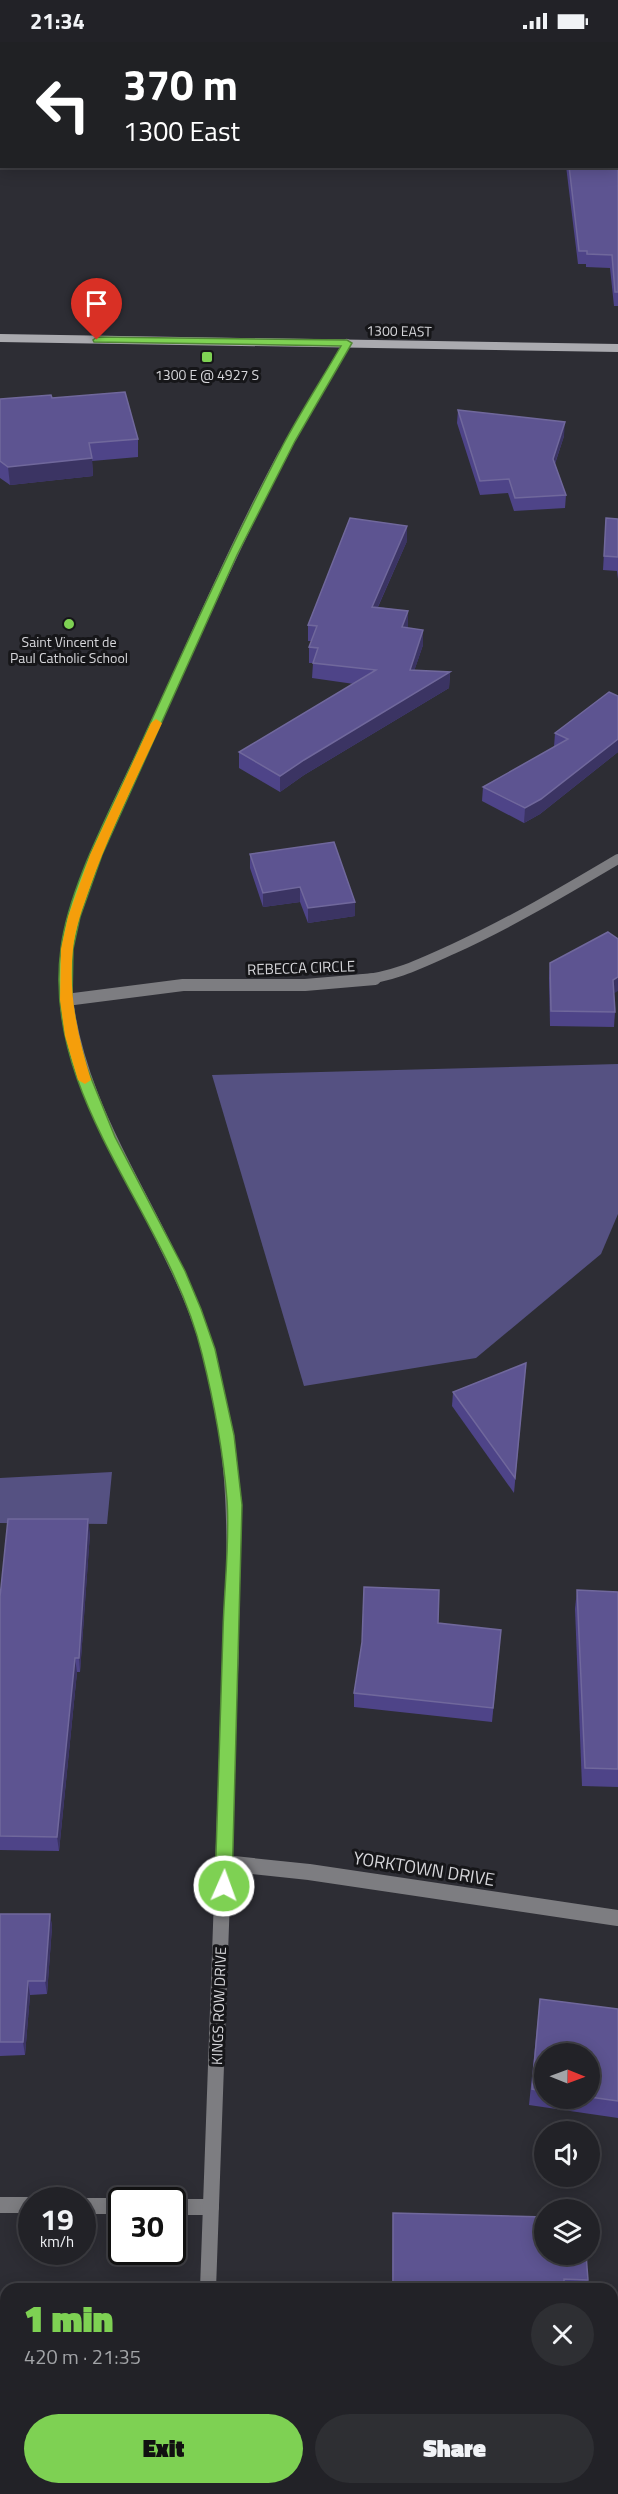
<!DOCTYPE html>
<html lang="en">
<head>
<meta charset="utf-8">
<style>
	body { margin:0; font-family:"Titillium Web",sans-serif; background:#2e2f33; color:#f1f3f6; height:100vh; display:flex; flex-direction:column; font-size:22px; white-space:nowrap }
	* { box-sizing:border-box; margin:0 }
	p { font-size:20px; color:#a2a4a7 }
	.icon { flex:none; width:33px; height:33px; fill:none; stroke:currentColor; stroke-width:2; stroke-linecap:round; stroke-linejoin:round }
	.map { position:relative; flex:1; overflow:hidden }
	.drawer { position:absolute; left:0px; top:2241px; width:618px; height:212px; display:flex; flex-direction:column; background:#222227; border-radius:18px 18px 0 0; box-shadow:0 3px 15px #0003,0 0 0 2px #3f3f44 }
	.drawer>* { flex:none }
	.top-card { position:absolute; left:0px; top:0px; width:618px; height:126px; box-shadow:0 3px 15px #0003,0 0 0 2px #3f3f44; background:#202124; color:#fff; overflow:hidden }
	.needle { width:39px; rotate:91deg }
	.tools { position:absolute; left:534px; top:2001px; display:grid; gap:12px }
	.tools a { display:grid; place-items:center; width:66px; height:66px; border-radius:50%; background:#222227; box-shadow:0 3px 15px #0003,0 0 0 2px #3f3f44; font-size:30px }
	.speed { position:absolute; left:18px; top:2145px; display:flex; gap:12px; font-size:30px; font-weight:700; text-align:center }
	.speed>* { display:grid; place-content:center; width:78px; height:78px; border-radius:50%; background:#222227; box-shadow:0 3px 15px #0003,0 0 0 2px #3f3f44; line-height:1 }
	.speed small { font-size:15px; font-weight:400 }
	.speed .limit { border:3px solid #111; border-radius:9px; background:#fff; color:#111 }
	.pin { position:absolute; display:grid; place-items:center; width:51px; height:51px; color:#fff; margin:-62px -26px; border-radius:50% 50% 50% 0; rotate:-45deg; box-shadow:0 0 6px #0007 }
	.pin .icon { rotate:45deg }
	.me { position:absolute; width:66px; margin:-33px; rotate:2deg; stroke-linejoin:round; filter:drop-shadow(0 0 4px #0008) }
	.turn { display:flex; align-items:center; gap:21px; height:126px; padding:0 24px; font-size:27px }
	.turn .icon { width:78px; height:78px; stroke-width:2.5 }
	.turn b { display:block; font-size:42px; line-height:51px }
	.round { display:grid; place-items:center; flex:none; width:63px; height:63px; border-radius:32px; background:#2e2f33 }
	.overview { display:flex; align-items:center; justify-content:space-between; height:102px; padding:0 24px }
	h1 { font-size:36px; font-weight:800; line-height:45px; color:#7ed153 }
	.cta { display:flex; gap:12px; margin-top:auto; padding:12px 24px }
	.cta a { flex:1; height:69px; border-radius:36px; background:#7ed153; color:#111; font-size:24px; font-weight:800; line-height:69px; text-align:center }
	.cta a+a { background:#2e2f33; color:#f1f3f6 }
	.status { display:flex; justify-content:space-between; align-items:center; height:42px; padding:0 30px; background:#222227; direction:ltr }
	.status svg { height:16px; fill:currentColor }
	.map>svg:first-child { display:block }
	.green { fill:#555182 }
	.lines { fill:none; stroke-linecap:round; stroke-linejoin:round }
	.minor-far3 { stroke:#7d7d81; stroke-width:8 }
	.minor-far2 { stroke:#7d7d81; stroke-width:10 }
	.minor-far1 { stroke:#7d7d81; stroke-width:12 }
	.minor { stroke:#7d7d81; stroke-width:16 }
	.secondary { stroke:#aaaaaf; stroke-width:8 }
	.wall { fill:#4e4488; fill-rule:evenodd }
	.shaded-wall { fill:#3b3463 }
	.building { fill:#5d5491; stroke:#70689c; stroke-width:1.5 }
	.route { fill:#7ed153; stroke:#528836; stroke-width:1.5 }
	.slow { fill:#f59e0b }
	.poi-dot { fill:#7ed153; stroke:#161619; stroke-width:2 }
	.labels { text-anchor:middle; stroke-width:6; stroke-linejoin:round; paint-order:stroke }
	.far-street-label { font-size:14px; fill:#d6d6da; stroke:#161619 }
	.far-poi-label { font-size:14px; fill:#d6d6da; stroke:#161619 }
	.street-label { font-size:15px; fill:#d6d6da; stroke:#161619 }
	.near-street-label { font-size:18px; fill:#d6d6da; stroke:#161619 }
</style>
</head>
<body>
<div class="status"><b>21:34</b><svg viewBox="0 0 49 12"><path d="M0 12V9h3v3zM5 12V6h3v6zM10 12V3h3v9zM15 12V0h3v12zM26 1h20v11H26zM47 4h2v5h-2z"/></svg></div>
<div class="map">
<svg width="618" height="2452" viewBox="0 0 618 2452">
	<rect width="100%" height="100%" fill="#2d2d34"/>
	<g class="green">
		<polygon points="618,1022 618,1172 601,1212 476,1316 304,1344 212,1033"/>
		<polygon points="112,1430 107,1482 0,1481 0,1436"/>
	</g>
	<g class="lines">
		<polyline class="minor-far3" points="282,414 347,301"/>
		<g class="minor-far2">
			<path d="M 65,938 C 69,846 117,766 155,683 C 196,592 236,501 283,412"/>
			<path d="M 358,938 C 392,936 422,921 453,907 C 510,881 564,849 618,817"/>
		</g>
		<g class="minor-far1">
			<path d="M 65,937 C 73,1061 149,1153 193,1265 C 236,1375 235,1489 231,1605"/>
			<polyline points="66,958 183,943 305,943 375,937"/>
		</g>
		<g class="minor">
			<polyline points="224,1821 309,1830 618,1876"/>
			<polyline points="0,2163 32,2163"/>
			<polyline points="82,2164 122,2164"/>
			<polyline points="172,2165 211,2165"/>
			<polyline points="208,2247 231,1604"/>
			<polyline points="201,2446 201,2452"/>
		</g>
		<polyline class="secondary" points="0,296 618,306"/>
	</g>
	<g class="wall">
		<polygon points="618,76 618,264 614,264 610,226 586,225 586,222 578,222 566,124 616,124"/>
		<polygon points="52,356 138,397 138,415 92,419 93,434 10,443 0,436 0,357"/>
		<polygon points="458,368 564,394 555,422 566,453 565,466 514,469 508,451 480,453 457,381"/>
		<polygon points="606,476 618,477 618,537 617,529 603,528"/>
		<polygon points="407,499 378,565 408,569 407,586 423,588 423,603 414,629 450,630 449,646 304,733 280,750 239,726 239,710 354,642 312,636 313,621 309,621 309,605 312,599 308,599 308,583"/>
		<polygon points="618,654 618,710 540,772 524,781 482,759 483,745 554,705 555,691"/>
		<polygon points="250,812 355,874 308,881 300,860 263,865 250,826"/>
		<polygon points="550,921 614,952 615,970 614,985 550,984 549,936"/>
		<polygon points="526,1321 514,1451 452,1364 453,1350"/>
		<polygon points="90,1491 80,1630 77,1630 59,1809 0,1808 0,1555"/>
		<polygon points="577,1548 618,1550 618,1745 582,1744 575,1567"/>
		<polygon points="501,1588 492,1680 354,1665 354,1651"/>
		<polygon points="0,1872 50,1872 52,1885 47,1952 30,1953 25,2013 0,2014"/>
		<path d="M 540,1957 L 618,1967 L 618,2076 L 529,2063 ZM 544,2012 L 590,2012 L 590,2056 L 544,2056 Z"/>
		<polygon points="393,2171 588,2238 586,2247 392,2247"/>
		<rect x="0" y="2298" width="6" height="113"/>
	</g>
	<g class="shaded-wall">
		<polygon points="565,380 564,394 552,430 553,417"/>
		<polygon points="92,416 93,434 10,443 8,425"/>
		<polygon points="407,484 407,499 371,580 372,565"/>
		<polygon points="408,569 408,585 401,601 402,585"/>
		<polygon points="423,588 423,603 409,644 410,628"/>
		<polygon points="450,630 449,646 304,733 280,750 280,734 304,718"/>
		<polygon points="618,697 618,710 540,772 524,781 525,766"/>
		<polygon points="300,845 300,860 263,865 263,851"/>
		<polygon points="355,860 355,874 308,881 308,866"/>
		<polygon points="618,935 618,949 611,953 613,938"/>
		<polygon points="88,1477 90,1491 80,1630 79,1616"/>
		<polygon points="75,1616 77,1630 59,1809 57,1795"/>
		<polygon points="50,1872 52,1885 47,1952 45,1939"/>
		<polygon points="28,1939 30,1953 25,2013 23,2000"/>
	</g>
	<g class="building">
		<polygon points="616,76 618,76 618,250 615,250 612,213 587,212 587,209 579,209 569,124 616,124"/>
		<polygon points="125,350 138,397 89,401 92,416 8,425 0,419 0,357 51,353 52,356"/>
		<polygon points="458,368 565,380 553,417 566,453 515,456 509,437 480,439"/>
		<polygon points="350,476 407,484 372,565 408,569 402,585 423,588 410,628 450,630 304,718 280,734 239,710 376,628 313,621 318,606 309,605 317,584 308,583"/>
		<polygon points="606,476 618,477 618,515 604,514"/>
		<polygon points="609,650 618,654 618,697 541,757 525,766 483,745 568,697 555,691"/>
		<polygon points="334,800 355,860 308,866 300,845 263,851 250,812"/>
		<polygon points="608,890 618,897 618,935 613,938 615,970 551,969 550,921"/>
		<polygon points="526,1321 515,1436 453,1350"/>
		<polygon points="8,1477 88,1477 79,1616 75,1616 57,1795 0,1794 0,1555"/>
		<polygon points="364,1545 439,1548 438,1581 501,1588 493,1666 354,1651 362,1600"/>
		<polygon points="577,1548 618,1550 618,1727 585,1726"/>
		<polygon points="0,1872 50,1872 45,1939 28,1939 23,2000 0,2000"/>
		<polygon points="540,1957 618,1967 618,2059 590,2055 590,2012 544,2012 544,2049 532,2047"/>
		<polygon points="393,2171 544,2175 544,2212 586,2212 588,2238 564,2237 564,2247 393,2247"/>
		<rect x="0" y="2298" width="6" height="101"/>
		<polygon points="612,2435 618,2435 618,2452 458,2452 509,2446 612,2446"/>
	</g>
	<path class="route" d="M 97,295 L 347,298 L 352,301 L 295,399 L 237,513 L 102,813 L 80,875 L 73,907 L 72,958 L 78,994 L 87,1026 L 115,1095 L 185,1229 L 201,1267 L 215,1307 L 234,1393 L 242,1463 L 232,1844 L 229,1849 L 224,1851 L 218,1849 L 215,1844 C 218,1759 220,1674 223,1589 C 224,1546 230,1501 227,1458 C 223,1409 214,1360 202,1312 C 169,1173 41,1058 61,906 C 69,843 112,766 138,708 C 185,605 231,503 283,403 C 301,369 322,337 341,304 L 94,300 L 93,298 Z"/>
	<path class="slow" d="M 156,677 L 162,681 C 137,735 110,789 90,845 C 83,865 75,886 73,907 C 68,953 78,995 91,1038 L 85,1042 L 78,1038 L 65,994 L 60,958 L 61,907 L 68,875 L 90,813 L 151,681 Z"/>
	<g class="poi-dot">
		<rect x="201" y="309" width="12" height="12" rx="3"/>
		<circle cx="69" cy="582" r="6"/>
	</g>
	<g class="labels">
		<g class="far-street-label">
			<text transform="translate(399 289) rotate(1)" y="5">1300 EAST</text>
		</g>
		<g class="far-poi-label">
			<text x="207" y="338">1300 E @ 4927 S</text>
			<text x="69" y="605">Saint Vincent de<tspan x="69" dy="16">Paul Catholic School</tspan></text>
		</g>
		<g class="street-label">
			<text transform="translate(301 926) rotate(-2)" y="5">REBECCA CIRCLE</text>
			<text transform="translate(219 1964) rotate(-88)" y="5">KINGS ROW DRIVE</text>
		</g>
		<g class="near-street-label">
			<text transform="translate(424 1827) rotate(9)" y="6">YORKTOWN DRIVE</text>
		</g>
	</g>
</svg>
<div class="tools">
<a><svg class="needle" viewBox="-14 -14 28 28"><path d="M0-13l5 13h-10z" fill="#e53935"/><path d="M0 13l5-13h-10z" fill="#a2a4a7"/></svg></a>
<a><svg class="icon" aria-label="sound" viewBox="0 0 24 24"><path d="M4 9h4l5-4v14l-5-4H4zM17 9q2 3 0 6"/></svg></a>
<a><svg class="icon" aria-label="layers" viewBox="0 0 24 24"><path d="M12 4l9 5-9 5-9-5zM3 14l9 5 9-5"/></svg></a>
</div>
<div class="speed"><div>19<small>km/h</small></div><div class="limit">30</div></div>
<div class="pin" style="left:97px;top:298px;background:#d93025"><svg class="icon" aria-label="arrive" viewBox="0 0 24 24"><path d="M6 21V4h12l-3 4 3 4H6"/></svg></div>
<svg class="me" style="left:224px;top:1844px" viewBox="-20 -20 40 40"><circle r="17" fill="#7ed153" stroke="#fff" stroke-width="3"/><path d="M0-11L8 9 0 5-8 9z" fill="#fff"/></svg>
<div class="top-card">
<div class="turn"><svg class="icon" aria-label="left" viewBox="0 0 24 24"><path d="M17 20v-9H6M10 6l-5 5 5 5"/></svg><div><b>370 m</b>1300 East</div></div>
</div>
<section class="drawer">
<div class="overview"><div><h1>1 min</h1><p>420 m · 21:35</p></div><a class="round"><svg class="icon" aria-label="close" viewBox="0 0 24 24"><path d="M6 6l12 12M18 6L6 18"/></svg></a></div>
<div class="cta"><a>Exit</a><a>Share</a></div>
</section>
</div>
</body>
</html>
